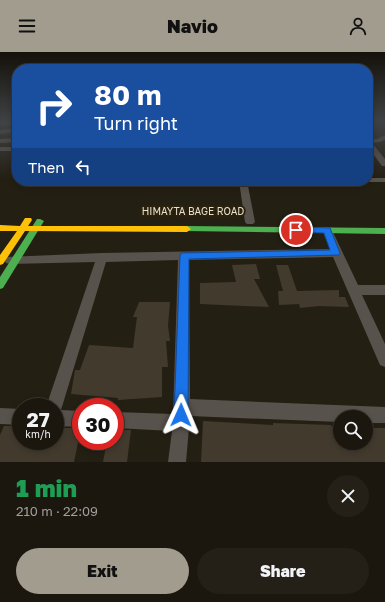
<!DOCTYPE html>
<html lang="en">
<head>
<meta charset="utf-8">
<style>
	body { margin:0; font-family:"Golos Text",sans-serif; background:#242017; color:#f1f3f6; height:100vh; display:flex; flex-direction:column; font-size:15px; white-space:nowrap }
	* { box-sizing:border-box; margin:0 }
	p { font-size:13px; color:#a09f9e }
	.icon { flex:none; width:22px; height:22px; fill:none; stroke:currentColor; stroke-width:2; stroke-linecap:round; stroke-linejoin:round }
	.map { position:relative; height:410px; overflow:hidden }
	.sheet { display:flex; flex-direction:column; background:#1b170e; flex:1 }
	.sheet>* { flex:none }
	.banner { position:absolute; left:12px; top:12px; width:361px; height:122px; border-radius:16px; box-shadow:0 2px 6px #0003,0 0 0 1px #39362e; background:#1a4fa0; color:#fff; overflow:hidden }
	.fabs { position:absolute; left:333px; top:358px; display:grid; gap:8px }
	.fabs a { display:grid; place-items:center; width:40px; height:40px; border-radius:50%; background:#1b170e; box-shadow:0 2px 6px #0003,0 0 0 1px #39362e; font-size:20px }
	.speed { position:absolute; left:12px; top:346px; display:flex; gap:8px; font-size:20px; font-weight:700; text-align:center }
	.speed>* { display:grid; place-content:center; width:52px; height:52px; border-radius:50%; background:#1b170e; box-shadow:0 2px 6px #0003,0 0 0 1px #39362e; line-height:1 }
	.speed small { font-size:10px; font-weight:400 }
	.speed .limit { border:6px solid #d22; background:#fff; color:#111 }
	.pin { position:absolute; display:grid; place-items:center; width:34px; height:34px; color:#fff; margin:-17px; border:2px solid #fff; border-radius:50%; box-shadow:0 1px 4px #0007 }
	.me { position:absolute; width:44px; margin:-22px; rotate:1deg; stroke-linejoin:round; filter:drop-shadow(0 0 3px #0008) }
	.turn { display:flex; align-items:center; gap:14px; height:84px; padding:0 16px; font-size:18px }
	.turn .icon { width:52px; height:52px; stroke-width:2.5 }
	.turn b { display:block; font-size:28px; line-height:34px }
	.then { display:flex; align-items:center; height:38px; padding:0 16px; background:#0003; gap:8px; font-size:15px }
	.round { display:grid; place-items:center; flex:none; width:42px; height:42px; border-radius:21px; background:#242017 }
	.summary { display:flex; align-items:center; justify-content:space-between; height:68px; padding:0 16px }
	h1 { font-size:24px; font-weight:800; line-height:30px; color:#1e9e55 }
	.action { display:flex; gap:8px; margin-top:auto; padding:8px 16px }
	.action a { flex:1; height:46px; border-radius:24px; background:#a29c8f; color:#111; font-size:16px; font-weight:800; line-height:46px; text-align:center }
	.action a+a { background:#242017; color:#f1f3f6 }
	header { display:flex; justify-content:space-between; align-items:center; height:52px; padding:0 16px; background:#a29c8f; color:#111; font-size:18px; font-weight:800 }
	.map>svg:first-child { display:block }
	.building { fill:#423a2d }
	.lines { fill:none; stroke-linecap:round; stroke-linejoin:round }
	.street { fill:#58524c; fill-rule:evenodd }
	.fast { fill:#4caf50; fill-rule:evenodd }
	.slow { fill:#ffc107; fill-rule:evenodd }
	.route { fill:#1a73e8; stroke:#114b97 }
	.labels { text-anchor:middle; stroke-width:4; stroke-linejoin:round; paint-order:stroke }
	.street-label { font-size:10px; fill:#e6e0d2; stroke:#2c220b }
</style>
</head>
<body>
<header><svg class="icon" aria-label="menu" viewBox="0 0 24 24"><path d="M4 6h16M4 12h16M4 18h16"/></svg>Navio<svg class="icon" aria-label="person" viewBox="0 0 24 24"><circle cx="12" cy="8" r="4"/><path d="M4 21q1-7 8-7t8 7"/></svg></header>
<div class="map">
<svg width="385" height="410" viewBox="0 0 385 410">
	<rect width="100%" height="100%" fill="#241f13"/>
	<g class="building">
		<polygon points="256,212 260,227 254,227 269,255 200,252 200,231 236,230 232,213"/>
		<polygon points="276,213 288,213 297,239 339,238 339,245 345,245 349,255 319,254 300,256 299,252 279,253 278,239 283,239"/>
		<polygon points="139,250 170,250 168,274 170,289 166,289 168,315 162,315 162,345 118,348 118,346 71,342 75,318 80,318 89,293 133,296 137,265 133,265"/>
		<polygon points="203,369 273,373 273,371 331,373 332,375 340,375 340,391 366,391 366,376 385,376 385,410 201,410"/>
		<polygon points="4,374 21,374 21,389 55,389 55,376 81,376 74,410 0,410 0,383"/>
		<polygon points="115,378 131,378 127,410 103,410 107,389 115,389"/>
	</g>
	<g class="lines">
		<g class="street">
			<polygon points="0,70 17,70 17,72 0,74"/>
			<polygon points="17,76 17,80 0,82 0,78"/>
			<polygon points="385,83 385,88 380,90 372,91 385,107 385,114 382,114 368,95 368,87 377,87"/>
			<polygon points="17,86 17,90 0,91 0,87"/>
			<rect x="0" y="95" width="17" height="4"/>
			<polygon points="368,126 385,126 385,130 365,130 368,129"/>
			<polygon points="239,129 247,129 255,170 253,172 247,172 245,170"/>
			<polygon points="327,175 332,178 358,233 385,233 385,243 362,243 385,292 385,315 380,313 333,205 189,208 190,347 385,355 385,371 366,371 366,365 340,365 340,370 190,364 186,410 168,410 172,379 115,376 115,360 173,362 178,208 106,210 61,358 81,359 81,375 55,374 55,355 46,355 95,210 10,212 6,211 4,208 6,205 102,201 330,197 322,178"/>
			<polygon points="0,356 21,357 21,373 0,372"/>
		</g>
		<g class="fast">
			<polygon points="37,167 40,167 44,169 3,236 0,237 0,225"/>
			<polygon points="187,174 385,176 385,182 184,179 183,177 184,175"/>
		</g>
		<polygon class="slow" points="25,166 31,166 32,168 28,174 187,174 191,177 187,180 25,179 3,212 0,213 0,203 17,179 0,179 0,173 20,174"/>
	</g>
	<linearGradient id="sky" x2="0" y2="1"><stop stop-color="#14110a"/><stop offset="0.55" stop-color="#3f4244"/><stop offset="1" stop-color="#3f4244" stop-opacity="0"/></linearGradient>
	<rect width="385" height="127" fill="url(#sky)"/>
	<polygon class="route" points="296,175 330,176 340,201 339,203 189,207 188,363 186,368 181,370 176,368 174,363 180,204 181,201 330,198 324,181 293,180 292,178"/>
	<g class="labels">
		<g class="street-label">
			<text x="193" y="163">HIMAYTA BAGE ROAD</text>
		</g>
	</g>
</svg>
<div class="fabs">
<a><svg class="icon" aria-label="search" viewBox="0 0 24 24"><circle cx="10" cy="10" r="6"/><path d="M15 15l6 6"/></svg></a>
</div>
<div class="speed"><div>27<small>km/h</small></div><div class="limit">30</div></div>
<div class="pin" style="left:296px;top:178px;background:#d93025"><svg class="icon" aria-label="arrive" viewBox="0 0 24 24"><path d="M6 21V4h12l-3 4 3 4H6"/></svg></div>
<svg class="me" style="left:181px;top:363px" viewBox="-20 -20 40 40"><path d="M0-17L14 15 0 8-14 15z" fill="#1a73e8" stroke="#fff" stroke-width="4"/></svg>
<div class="banner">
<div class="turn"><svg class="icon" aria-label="right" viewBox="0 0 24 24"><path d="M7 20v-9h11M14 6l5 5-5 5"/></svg><div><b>80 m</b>Turn right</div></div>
<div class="then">Then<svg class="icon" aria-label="left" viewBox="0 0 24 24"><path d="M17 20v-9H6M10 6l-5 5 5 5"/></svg></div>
</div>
</div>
<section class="sheet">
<div class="summary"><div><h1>1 min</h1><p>210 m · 22:09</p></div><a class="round"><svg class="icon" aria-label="close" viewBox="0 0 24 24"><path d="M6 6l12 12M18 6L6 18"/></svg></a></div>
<div class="action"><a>Exit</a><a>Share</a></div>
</section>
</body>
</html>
